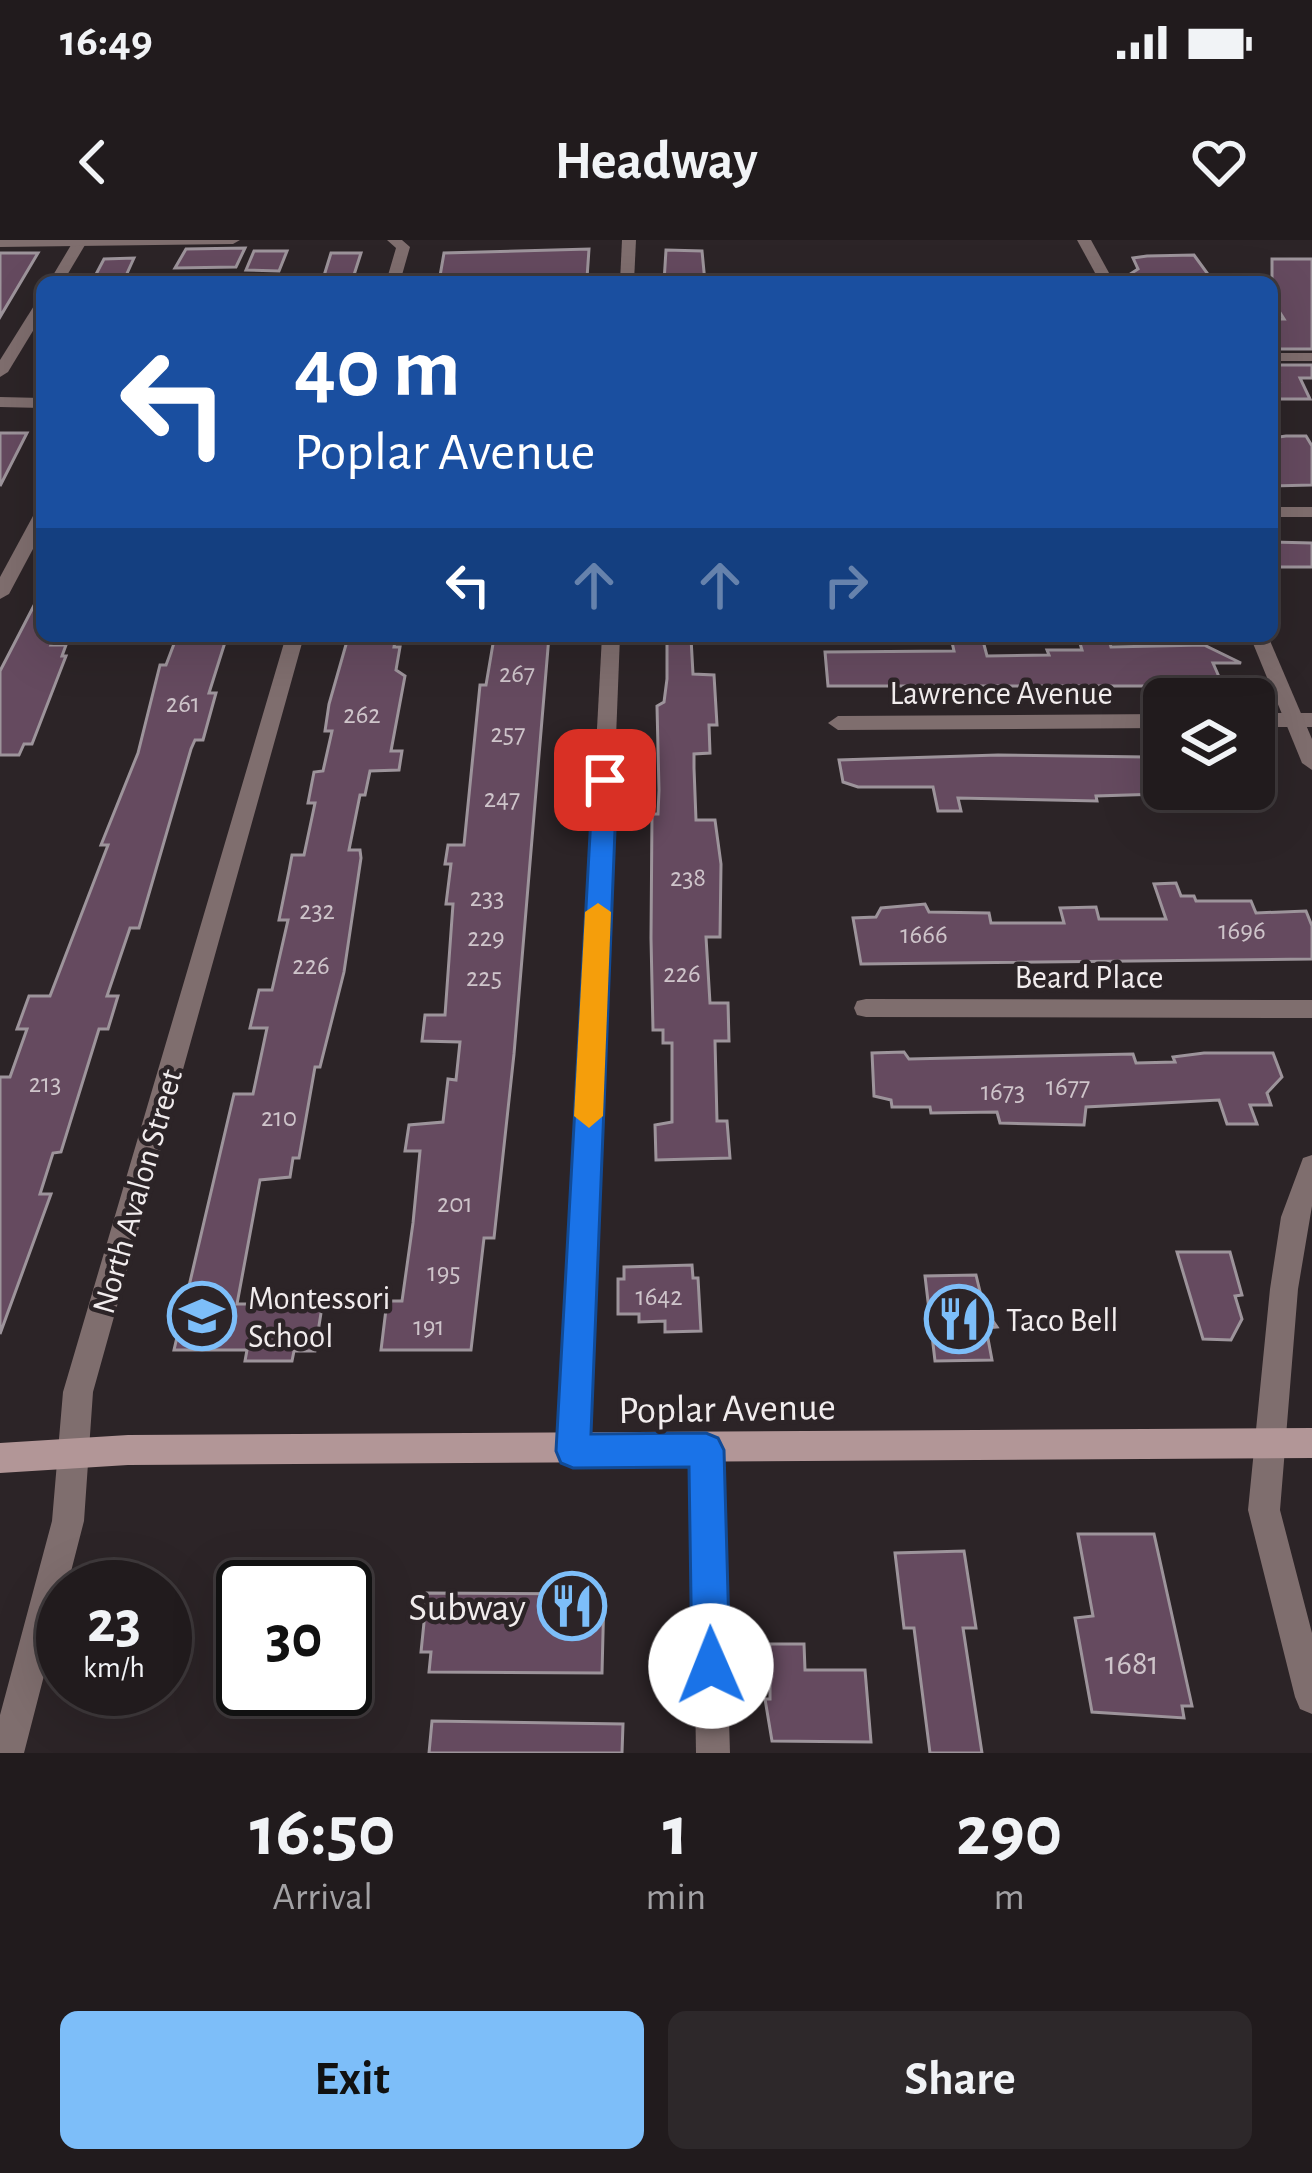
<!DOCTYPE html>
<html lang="en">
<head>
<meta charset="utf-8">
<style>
	body { margin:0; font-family:"Alegreya Sans",sans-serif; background:#2d282a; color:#f1f3f6; height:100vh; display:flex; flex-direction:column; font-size:45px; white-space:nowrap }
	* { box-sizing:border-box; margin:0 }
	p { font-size:39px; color:#a2a1a4 }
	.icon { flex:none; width:66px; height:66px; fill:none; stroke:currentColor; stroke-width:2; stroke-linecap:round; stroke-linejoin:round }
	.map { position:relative; height:1513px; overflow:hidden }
	.panel { display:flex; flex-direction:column; background:#211b1d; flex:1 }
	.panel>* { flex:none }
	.banner { position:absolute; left:36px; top:36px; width:1242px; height:366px; border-radius:18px; box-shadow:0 12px 48px #0002,0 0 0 3px #3e393b; background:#1a4fa0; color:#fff; overflow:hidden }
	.buttons { position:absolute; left:1143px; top:438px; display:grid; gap:24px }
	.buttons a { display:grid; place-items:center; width:132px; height:132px; border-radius:18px; background:#211b1d; box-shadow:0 12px 48px #0002,0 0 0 3px #3e393b; font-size:60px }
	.speed { position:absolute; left:36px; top:1320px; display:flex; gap:24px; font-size:60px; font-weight:700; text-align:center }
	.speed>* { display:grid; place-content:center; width:156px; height:156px; border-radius:50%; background:#211b1d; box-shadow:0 12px 48px #0002,0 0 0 3px #3e393b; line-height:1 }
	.speed small { font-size:30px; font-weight:400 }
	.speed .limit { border:6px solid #111; border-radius:18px; background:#fff; color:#111 }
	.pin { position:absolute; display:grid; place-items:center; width:102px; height:102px; color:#fff; margin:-51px; border-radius:24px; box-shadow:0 6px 18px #0006 }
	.me { position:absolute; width:132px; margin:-66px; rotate:359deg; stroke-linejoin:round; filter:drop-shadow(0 0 9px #0008) }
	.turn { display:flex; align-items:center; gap:42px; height:252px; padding:0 60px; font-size:54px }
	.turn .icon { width:156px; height:156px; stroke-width:2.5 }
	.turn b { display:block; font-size:84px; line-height:102px }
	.lanes { display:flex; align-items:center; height:114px; padding:0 60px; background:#0003; justify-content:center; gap:60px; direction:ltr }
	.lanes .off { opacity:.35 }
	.eta { display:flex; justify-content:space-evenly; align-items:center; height:204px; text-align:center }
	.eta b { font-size:72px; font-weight:700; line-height:84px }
	.button { display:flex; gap:24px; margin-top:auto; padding:24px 60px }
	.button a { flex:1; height:138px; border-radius:18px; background:#7dbef9; color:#111; font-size:48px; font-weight:700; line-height:138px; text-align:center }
	.button a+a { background:#2d282a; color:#f1f3f6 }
	.status { display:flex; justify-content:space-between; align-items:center; height:84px; padding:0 60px; background:#211b1d; direction:ltr }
	.status svg { height:33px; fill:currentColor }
	header { display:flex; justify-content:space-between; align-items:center; height:156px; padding:0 60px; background:#211b1d; font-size:54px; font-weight:700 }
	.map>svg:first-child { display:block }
	.building { fill:#654a5f; stroke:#9d949b; stroke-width:3 }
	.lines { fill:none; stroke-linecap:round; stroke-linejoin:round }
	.minor { fill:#7f6e6e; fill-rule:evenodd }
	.tertiary { fill:#7f6e6e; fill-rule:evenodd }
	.secondary { fill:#b29697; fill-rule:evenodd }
	.route { fill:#1a73e8; stroke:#114b97; stroke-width:3 }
	.slow { fill:#f59e0b }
	.labels { text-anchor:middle; stroke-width:9; stroke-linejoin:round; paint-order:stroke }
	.number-label { font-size:27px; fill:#cec4ca }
	.street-label { font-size:33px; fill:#f1eced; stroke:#2c2427 }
	.poi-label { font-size:33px; fill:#f1eced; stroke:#2c2427; text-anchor:start }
	.near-number-label { font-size:33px; fill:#cec4ca }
	.near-street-label { font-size:39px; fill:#f1eced; stroke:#2c2427 }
	.near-poi-label { font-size:39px; fill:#f1eced; stroke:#2c2427; text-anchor:end }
</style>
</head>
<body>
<div class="status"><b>16:49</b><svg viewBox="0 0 49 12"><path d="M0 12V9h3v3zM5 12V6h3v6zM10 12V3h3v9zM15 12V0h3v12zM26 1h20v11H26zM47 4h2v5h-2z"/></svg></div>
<header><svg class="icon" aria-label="back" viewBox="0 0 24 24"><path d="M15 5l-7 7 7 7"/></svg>Headway<svg class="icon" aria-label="heart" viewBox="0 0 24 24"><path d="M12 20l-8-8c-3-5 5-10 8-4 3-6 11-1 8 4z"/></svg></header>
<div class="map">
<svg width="1312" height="1513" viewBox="0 0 1312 1513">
	<rect width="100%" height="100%" fill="#2c2427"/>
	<g class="building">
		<polygon points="245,8 236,27 175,28 186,9"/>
		<polygon points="589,9 587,38 440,36 444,13"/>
		<polygon points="666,10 702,11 705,42 664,42"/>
		<polygon points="254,11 287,11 279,31 246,30"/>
		<polygon points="0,13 38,13 0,77"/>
		<polygon points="331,13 361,13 353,38 323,39"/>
		<polygon points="1147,16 1194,15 1210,37 1201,37 1204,42 1118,42 1138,29 1133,18"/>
		<polygon points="134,18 124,40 93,40 104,19"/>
		<polygon points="1272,19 1312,19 1312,109 1272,109 1272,79 1284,79 1272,60"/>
		<polygon points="1272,125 1312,125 1312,138 1300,138 1310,159 1272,159 1272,141 1279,141"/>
		<polygon points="0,193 27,193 0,246"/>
		<polygon points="1286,196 1306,196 1312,206 1312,245 1272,246 1272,198"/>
		<polygon points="1272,302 1312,303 1312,327 1272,327"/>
		<polygon points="42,350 42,396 55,396 51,405 66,405 62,416 66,416 32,504 24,504 19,515 0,515 0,431"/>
		<polygon points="177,396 227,396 209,453 216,453 203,500 195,500 191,509 139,688 130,688 107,756 118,756 108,789 99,789 61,912 53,913 40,954 51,954 0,1094 0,837 10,837 27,789 17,789 29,756 50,756 108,605 101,605 138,513 160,425 166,425"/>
		<polygon points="356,396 396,396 394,407 400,407 396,430 405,436 391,511 402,511 399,530 370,531 365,555 360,555 349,610 360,610 361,618 344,732 320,827 315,827 299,918 293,918 290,937 260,940 237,1064 298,1064 299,1054 324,1054 315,1111 294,1111 292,1121 245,1121 247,1110 174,1110 234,854 253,854 267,788 250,788 259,750 272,750 288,680 279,680 289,631 292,615 304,615 315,563 308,563 314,532 323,531 332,491 325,491 329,464 347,401"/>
		<polygon points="549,396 514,814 494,998 484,998 471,1110 381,1110 387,1061 402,1061 413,983 420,911 405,911 409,885 443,882 448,839 456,840 460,802 422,801 425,775 445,775 453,664 446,664 451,624 445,624 448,605 464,605 480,445 486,445 494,398"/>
		<polygon points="982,397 987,416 1049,415 1047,410 1082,410 1079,400 1109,400 1111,407 1204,405 1241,423 1213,423 1223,446 828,446 825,412 954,411 951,398"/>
		<polygon points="667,398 691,398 693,434 714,435 717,485 709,485 710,513 694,514 694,528 696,580 715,580 721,624 720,697 706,697 710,763 728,763 729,801 715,801 717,881 727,881 730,918 656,920 655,885 672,882 672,803 663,803 663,790 653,790 651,698 652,574 658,574 659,550 657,466 664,462 667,439"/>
		<polygon points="998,515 1147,517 1160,554 1096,556 1097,561 958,558 961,571 938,571 933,547 858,547 843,542 839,520"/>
		<polygon points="1176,643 1181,656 1194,656 1196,661 1251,661 1256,673 1306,671 1312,686 1312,719 861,724 853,678 876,677 881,668 925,664 929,672 989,673 991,683 1064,683 1060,668 1096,667 1099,679 1166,679 1154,644"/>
		<polygon points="904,812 909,819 1133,814 1136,823 1175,822 1173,817 1204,813 1273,813 1282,837 1267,853 1271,865 1250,865 1257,884 1227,884 1219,860 1086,867 1084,885 1000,883 997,872 931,873 930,867 892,867 891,860 874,856 872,813"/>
		<polygon points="1177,1012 1230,1012 1242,1055 1235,1056 1242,1079 1231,1100 1203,1099"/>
		<polygon points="692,1025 693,1038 698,1038 701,1091 665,1092 665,1081 639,1082 639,1074 618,1074 618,1039 624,1039 624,1027"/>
		<polygon points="976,1035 984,1068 997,1087 986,1088 992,1120 935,1121 925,1036"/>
		<polygon points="1078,1294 1154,1294 1192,1466 1182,1466 1184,1478 1092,1472 1075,1378 1093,1376"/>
		<polygon points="964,1311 976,1388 963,1388 982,1513 930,1513 914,1388 904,1388 895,1313"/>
		<polygon points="427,1353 604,1354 602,1433 429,1432 431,1412 421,1412"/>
		<polygon points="770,1404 804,1404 805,1430 865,1430 871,1502 772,1501 765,1459 770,1459"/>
		<polygon points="432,1481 623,1484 622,1513 429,1513"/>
	</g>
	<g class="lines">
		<g class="minor">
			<polygon points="74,0 88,0 63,42 49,42"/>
			<polygon points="387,0 402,0 410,7 400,42 386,42 396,8"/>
			<polygon points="622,0 636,0 634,42 620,42"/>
			<polygon points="42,60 42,76 8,132 0,137 0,120 37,61"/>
			<rect x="1272" y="113" width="40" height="8"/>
			<polygon points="0,157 42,158 42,168 0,167"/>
			<rect x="1272" y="267" width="40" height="10"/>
			<polygon points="42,271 42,292 9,354 0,359 0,337 33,276"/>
			<polygon points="286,396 304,396 93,1152 84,1281 67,1347 63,1347 63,1362 24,1513 0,1513 0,1475 52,1281 63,1152"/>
			<polygon points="602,396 620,396 588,1211 584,1222 573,1226 562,1222 558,1211"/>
			<rect x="1254" y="473" width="58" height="14"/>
			<polygon points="1164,474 1164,488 838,490 828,483 838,476"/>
			<polygon points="866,759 1312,760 1312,778 866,777 857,775 854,768 857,761"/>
			<polygon points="706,1195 717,1199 721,1210 730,1513 696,1513 691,1210 695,1199"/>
		</g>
		<g class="tertiary">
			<polygon points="0,0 240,0 233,4 0,7"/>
			<polygon points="1077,0 1091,0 1114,42 1100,42"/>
			<polygon points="1250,396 1268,396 1312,499 1312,530 1302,523"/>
			<polygon points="1312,915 1312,966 1298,1049 1280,1270 1312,1393 1312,1474 1300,1469 1295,1457 1248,1270 1270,1049 1281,977 1303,918"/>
		</g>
		<polygon class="secondary" points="1312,1188 1312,1218 128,1225 0,1233 0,1203 128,1195"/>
	</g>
	<polygon class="route" points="605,532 617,540 591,1194 706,1193 718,1198 724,1210 730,1426 724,1440 711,1445 697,1440 692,1426 689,1227 573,1228 561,1223 556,1211 593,540"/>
	<polygon class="slow" points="598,663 611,672 603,876 589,888 574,876 585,672"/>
	<defs>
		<g id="school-ring" transform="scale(3.45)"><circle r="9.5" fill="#2c2427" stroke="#7dbef9" stroke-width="1.5"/><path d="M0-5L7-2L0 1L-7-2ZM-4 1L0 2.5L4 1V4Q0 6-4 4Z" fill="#7dbef9"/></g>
		<g id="restaurant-ring" transform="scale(3.45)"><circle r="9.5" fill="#2c2427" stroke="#7dbef9" stroke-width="1.5"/><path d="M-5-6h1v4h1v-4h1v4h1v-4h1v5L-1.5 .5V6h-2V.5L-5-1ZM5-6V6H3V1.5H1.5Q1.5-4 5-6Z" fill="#7dbef9"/></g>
	</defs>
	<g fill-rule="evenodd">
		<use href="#school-ring" x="202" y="1076"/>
		<use href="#restaurant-ring" x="959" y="1079"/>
		<use href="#restaurant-ring" x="572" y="1366"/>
	</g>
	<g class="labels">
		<g class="number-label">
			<text x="517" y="442">267</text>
			<text x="183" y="472">261</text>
			<text x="362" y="483">262</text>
			<text x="508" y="502">257</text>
			<text x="502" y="567">247</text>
			<text x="688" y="646">238</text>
			<text x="487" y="666">233</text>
			<text x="317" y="679">232</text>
			<text x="1242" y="699">1696</text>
			<text x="924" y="703">1666</text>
			<text x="486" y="706">229</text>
			<text x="311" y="734">226</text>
			<text x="682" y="742">226</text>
			<text x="484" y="746">225</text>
			<text x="45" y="852">213</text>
			<text x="1068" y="855">1677</text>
			<text x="1003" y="860">1673</text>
			<text x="279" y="886">210</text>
			<text x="455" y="972">201</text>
			<text x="444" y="1041">195</text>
			<text x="659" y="1065">1642</text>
			<text x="429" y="1095">191</text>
		</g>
		<g class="street-label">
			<text x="1001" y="464">Lawrence Avenue</text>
			<text x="1089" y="748">Beard Place</text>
			<text transform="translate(136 951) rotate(-74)" y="12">North Avalon Street</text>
		</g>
		<g class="poi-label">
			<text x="248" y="1069">Montessori<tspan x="248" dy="38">School</tspan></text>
			<text x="1006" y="1091">Taco Bell</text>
		</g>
		<g class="near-number-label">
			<text x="1132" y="1434">1681</text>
		</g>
		<g class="near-street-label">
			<text transform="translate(727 1167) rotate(-1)" y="14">Poplar Avenue</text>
		</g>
		<g class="near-poi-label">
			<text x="526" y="1380">Subway</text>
		</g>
	</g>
</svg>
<div class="buttons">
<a><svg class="icon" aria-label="layers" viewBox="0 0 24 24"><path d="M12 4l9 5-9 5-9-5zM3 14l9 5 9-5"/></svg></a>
</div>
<div class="speed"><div>23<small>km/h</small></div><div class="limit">30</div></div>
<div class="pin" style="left:605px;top:540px;background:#d93025"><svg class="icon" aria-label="arrive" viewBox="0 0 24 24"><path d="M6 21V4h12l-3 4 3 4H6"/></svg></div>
<svg class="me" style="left:711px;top:1426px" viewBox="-20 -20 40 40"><circle r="19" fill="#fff"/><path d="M0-13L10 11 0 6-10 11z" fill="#1a73e8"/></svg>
<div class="banner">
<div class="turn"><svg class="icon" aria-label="left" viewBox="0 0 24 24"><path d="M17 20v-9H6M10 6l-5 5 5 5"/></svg><div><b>40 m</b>Poplar Avenue</div></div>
<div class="lanes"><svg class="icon" aria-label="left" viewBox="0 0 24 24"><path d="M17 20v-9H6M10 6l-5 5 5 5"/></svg><svg class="icon off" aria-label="ahead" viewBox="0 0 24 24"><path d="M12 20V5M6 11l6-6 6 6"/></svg><svg class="icon off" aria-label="ahead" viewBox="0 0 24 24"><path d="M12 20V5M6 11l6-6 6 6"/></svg><svg class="icon off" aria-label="right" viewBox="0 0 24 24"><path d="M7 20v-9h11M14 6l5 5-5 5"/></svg></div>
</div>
</div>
<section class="panel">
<div class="eta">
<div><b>16:50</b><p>Arrival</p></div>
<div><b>1</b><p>min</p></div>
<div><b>290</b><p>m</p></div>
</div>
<div class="button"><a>Exit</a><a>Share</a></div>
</section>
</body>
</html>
